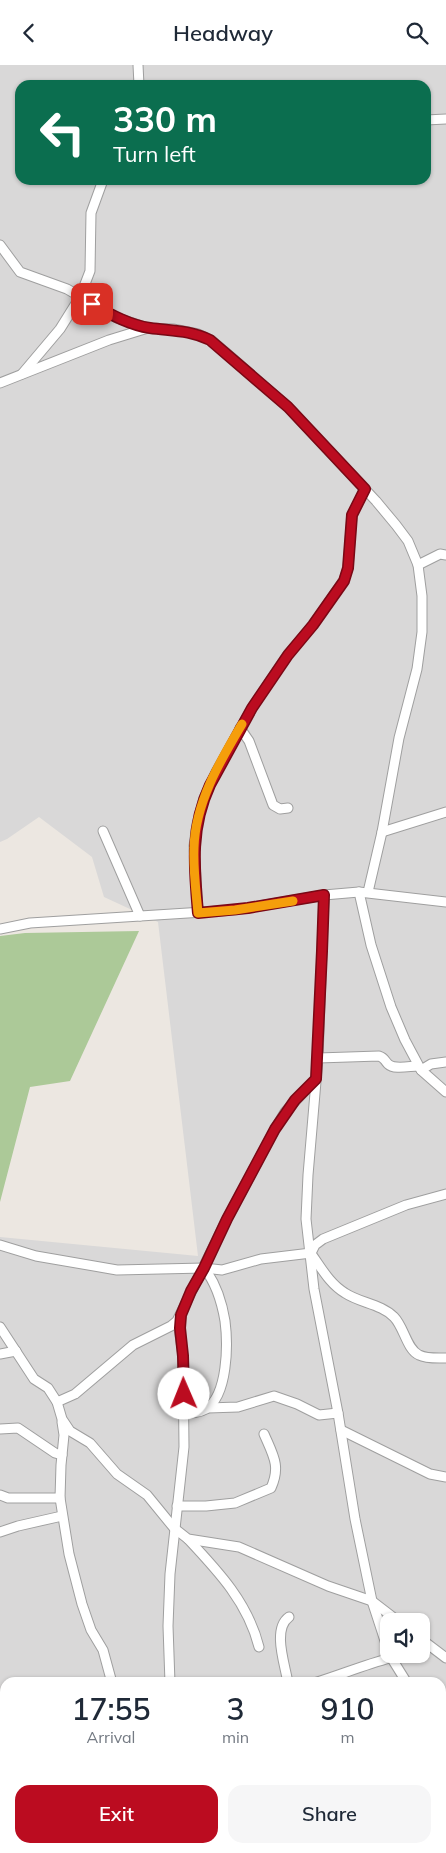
<!DOCTYPE html>
<html lang="en">
<head>
<meta charset="utf-8">
<style>
	body { margin:0; font-family:Mulish,sans-serif; background:#f6f6f7; color:#1f2937; height:100vh; display:flex; flex-direction:column; font-size:19px; white-space:nowrap }
	* { box-sizing:border-box; margin:0 }
	p { font-size:16px; color:#747a83 }
	.icon { flex:none; width:28px; height:28px; fill:none; stroke:currentColor; stroke-width:2; stroke-linecap:round; stroke-linejoin:round }
	.map { position:relative; flex:1; overflow:hidden }
	.side { position:absolute; left:0px; top:1612px; width:446px; height:176px; display:flex; flex-direction:column; background:#fff; border-radius:15px 15px 0 0; box-shadow:0 1px 4px #0004 }
	.side>* { flex:none }
	.top-card { position:absolute; left:15px; top:15px; width:416px; height:105px; border-radius:15px; box-shadow:0 1px 4px #0004; background:#0b6e4f; color:#fff; overflow:hidden }
	.tools { position:absolute; left:380px; top:1548px; display:grid; gap:10px }
	.tools a { display:grid; place-items:center; width:50px; height:50px; border-radius:10px; background:#fff; box-shadow:0 1px 4px #0004; font-size:25px }
	.pin { position:absolute; display:grid; place-items:center; width:42px; height:42px; color:#fff; margin:-21px; border-radius:10px; box-shadow:0 2px 8px #0006 }
	.me { position:absolute; width:55px; margin:-28px; rotate:359deg; stroke-linejoin:round; filter:drop-shadow(0 0 4px #0008) }
	.turn { display:flex; align-items:center; gap:18px; height:105px; padding:0 15px; font-size:22px }
	.turn .icon { width:65px; height:65px; stroke-width:2.5 }
	.turn b { display:block; font-size:35px; line-height:42px }
	.eta { display:flex; justify-content:space-evenly; align-items:center; height:85px; text-align:center }
	.eta b { font-size:30px; font-weight:600; line-height:35px }
	.action { display:flex; gap:10px; margin-top:auto; padding:10px 15px }
	.action a { flex:1; height:58px; border-radius:15px; background:#bb0c20; color:#fff; font-size:20px; font-weight:600; line-height:58px; text-align:center }
	.action a+a { background:#f6f6f7; color:#1f2937 }
	header { display:flex; justify-content:space-between; align-items:center; height:65px; padding:0 15px; background:#fff; font-size:22px; font-weight:600 }
	.map>svg:first-child { display:block }
	.residential { fill:#d9d8d8; fill-rule:evenodd }
	.forest { fill:#acc998 }
	.lines { fill:none; stroke-linecap:round; stroke-linejoin:round }
	.minor-casing { stroke:#9f9f9f; stroke-width:11 }
	.minor { stroke:#fff; stroke-width:9 }
	.route-casing { stroke:#7a0815; stroke-width:12 }
	.route { stroke:#bb0c20; stroke-width:9 }
	.slow { stroke:#f59e0b; stroke-width:9 }
</style>
</head>
<body>
<header><svg class="icon" aria-label="back" viewBox="0 0 24 24"><path d="M15 5l-7 7 7 7"/></svg>Headway<svg class="icon" aria-label="search" viewBox="0 0 24 24"><circle cx="10" cy="10" r="6"/><path d="M15 15l6 6"/></svg></header>
<div class="map">
<svg width="446" height="1788" viewBox="0 0 446 1788">
	<rect width="100%" height="100%" fill="#ece7e1"/>
	<path class="residential" d="M 0,0 L 446,0 L 446,1788 L 0,1788 L 0,1172 L 198,1191 L 158,857 L 104,832 L 92,792 L 39,752 L 7,774 L 0,777 ZM 20,20 L 426,20 L 426,115 L 20,115 ZM 389,1556 L 421,1556 L 421,1589 L 389,1589 ZM 5,1618 L 441,1618 L 441,1784 L 5,1784 Z"/>
	<g class="forest">
		<polygon points="139,866 70,1016 30,1022 0,1137 0,871 25,868"/>
		<polygon points="446,1713 446,1788 356,1788 360,1784 441,1784 441,1716"/>
	</g>
	<g class="lines">
		<g class="minor-casing">
			<g id="minor">
				<polyline points="138,0 139,20"/>
				<polyline points="426,55 446,54"/>
				<polyline points="0,180 20,207 67,224 117,253 148,263"/>
				<polyline points="22,309 60,264 80,232 90,206 91,148 103,115"/>
				<polyline points="0,318 109,275 148,263 173,264 198,269 211,275 231,292 288,342 376,436 396,460 408,476 418,500 422,531 422,567 417,604 399,673 382,767 368,827"/>
				<polyline points="418,500 440,489 446,490"/>
				<polyline points="240,663 249,676 273,740 280,744 288,743"/>
				<polyline points="103,766 140,851"/>
				<polyline points="382,767 446,747"/>
				<polyline points="359,827 371,880 391,942 405,975 421,1005 446,1027"/>
				<polyline points="324,830 318,993 308,1110 306,1154 314,1224 338,1348 355,1454 372,1536 389,1588"/>
				<polyline points="198,848 194,781 197,759 204,733 216,707 252,643 288,589 313,560 344,515 348,503 352,450 365,424"/>
				<polyline points="0,864 30,858 235,845 324,830 359,827 446,837"/>
				<path d="M 318,993 L 379,991 C 385,993 384,995 388,999 C 394,1005 410,1001 418,1001"/>
				<polyline points="421,1005 431,999 446,997"/>
				<polyline points="0,1180 36,1191 117,1205 204,1203 222,1205 261,1194 311,1188 315,1180 323,1174 406,1140 446,1129"/>
				<path d="M 312,1190 C 322,1204 330,1219 345,1228 C 360,1238 381,1239 394,1252 C 404,1262 407,1285 419,1290 C 427,1294 438,1293 446,1293"/>
				<polyline points="0,1262 34,1314 48,1323 57,1337 62,1354 70,1366 90,1378 117,1409 147,1430 174,1463 188,1474 239,1482 328,1521 372,1536 398,1556"/>
				<polyline points="0,1289 16,1286"/>
				<polyline points="57,1337 75,1329 133,1280 171,1261 177,1256 227,1154 275,1064 285,1047 316,1014"/>
				<polyline points="208,1343 238,1342 274,1331 297,1339 319,1350 338,1348"/>
				<path d="M 184,1348 C 192,1348 199,1348 206,1344 C 228,1330 228,1279 225,1256 C 222,1238 216,1218 204,1203"/>
				<polyline points="62,1357 64,1370 61,1400 60,1433 69,1489 82,1539 91,1565 103,1585 112,1618"/>
				<polyline points="0,1364 18,1363 55,1388 62,1390"/>
				<polyline points="341,1365 430,1409 446,1412"/>
				<polyline points="0,1430 8,1433 60,1433"/>
				<path d="M 177,1441 L 206,1441 L 235,1438 L 271,1423 C 281,1401 273,1390 264,1369"/>
				<polyline points="0,1467 18,1461 62,1451"/>
				<path d="M 188,1474 C 219,1507 248,1538 259,1582"/>
				<polyline points="421,1574 446,1593"/>
				<polyline points="389,1589 407,1618"/>
				<polyline points="170,1618 168,1561 170,1509 184,1382 183,1291 179,1263 181,1252"/>
				<path d="M 288,1618 C 285,1599 272,1564 289,1552"/>
				<path d="M 314,1618 C 340,1610 364,1600 390,1593"/>
				<polyline points="0,1644 5,1643"/>
				<polyline points="441,1678 446,1684"/>
				<polyline points="0,1773 5,1769"/>
				<polyline points="190,1784 191,1788"/>
				<polyline points="278,1784 282,1788"/>
			</g>
		</g>
		<use href="#minor" class="minor"/>
	</g>
	<g class="lines">
		<g class="route-casing">
			<path id="route" d="M 92,239 C 110,249 129,260 150,263 C 172,266 190,265 210,275 L 288,342 L 365,424 L 352,450 L 348,503 L 344,516 L 313,560 L 288,590 L 252,643 L 210,720 C 190,763 194,802 198,848 L 248,843 L 324,830 L 322,886 L 316,1014 L 295,1035 L 275,1064 L 227,1154 L 204,1203 L 191,1226 L 181,1250 L 180,1263 L 183,1291 L 184,1329"/>
		</g>
		<use href="#route" class="route"/>
		<path class="slow" d="M 242,659 C 220,696 195,738 194,783 C 193,804 196,826 198,848 L 235,845 L 293,836"/>
	</g>
</svg>
<div class="tools">
<a><svg class="icon" aria-label="sound" viewBox="0 0 24 24"><path d="M4 9h4l5-4v14l-5-4H4zM17 9q2 3 0 6"/></svg></a>
</div>
<div class="pin" style="left:92px;top:239px;background:#d93025"><svg class="icon" aria-label="arrive" viewBox="0 0 24 24"><path d="M6 21V4h12l-3 4 3 4H6"/></svg></div>
<svg class="me" style="left:184px;top:1329px" viewBox="-20 -20 40 40"><circle r="19" fill="#fff"/><path d="M0-13L10 11 0 6-10 11z" fill="#bb0c20"/></svg>
<div class="top-card">
<div class="turn"><svg class="icon" aria-label="left" viewBox="0 0 24 24"><path d="M17 20v-9H6M10 6l-5 5 5 5"/></svg><div><b>330 m</b>Turn left</div></div>
</div>
<section class="side">
<div class="eta">
<div><b>17:55</b><p>Arrival</p></div>
<div><b>3</b><p>min</p></div>
<div><b>910</b><p>m</p></div>
</div>
<div class="action"><a>Exit</a><a>Share</a></div>
</section>
</div>
</body>
</html>
